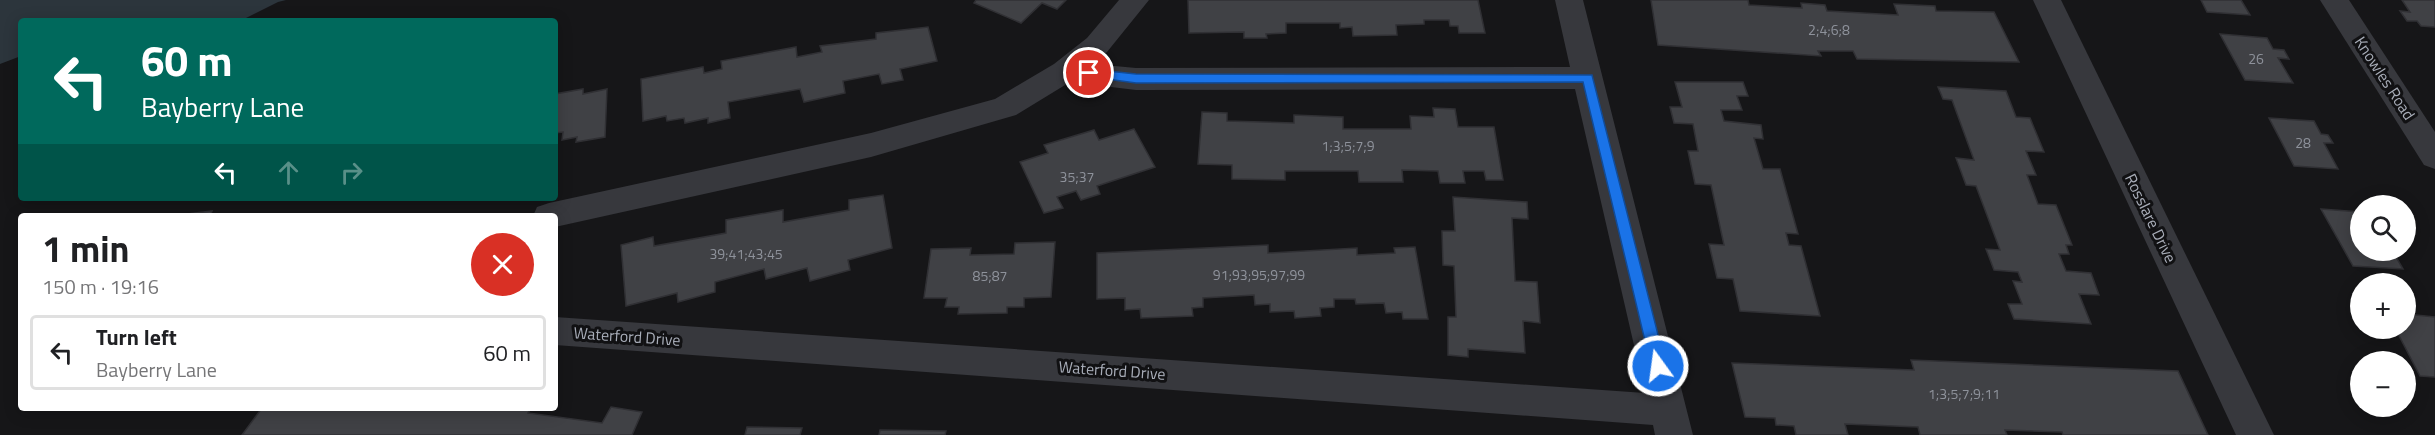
<!DOCTYPE html>
<html lang="en">
<head>
<meta charset="utf-8">
<style>
	body { margin:0; font-family:"Titillium Web",sans-serif; background:#f6f6f6; color:#202124; height:100vh; display:flex; flex-direction:column; font-size:22px; white-space:nowrap }
	* { box-sizing:border-box; margin:0 }
	p { font-size:20px; color:#757577 }
	.icon { flex:none; width:33px; height:33px; fill:none; stroke:currentColor; stroke-width:2; stroke-linecap:round; stroke-linejoin:round }
	.map { position:relative; flex:1; overflow:hidden }
	.details { position:absolute; left:18px; top:213px; width:540px; height:198px; display:flex; flex-direction:column; background:#fff; border-radius:6px; box-shadow:0 3px 15px #0003 }
	.details>* { flex:none }
	.guide { position:absolute; left:18px; top:18px; width:540px; height:183px; border-radius:6px; box-shadow:0 3px 15px #0003; background:#00695c; color:#fff; overflow:hidden }
	.tools { position:absolute; left:2350px; top:195px; display:grid; gap:12px }
	.tools a { display:grid; place-items:center; width:66px; height:66px; border-radius:50%; background:#fff; box-shadow:0 3px 15px #0003; font-size:30px }
	.pin { position:absolute; display:grid; place-items:center; width:51px; height:51px; color:#fff; margin:-26px; border:3px solid #fff; border-radius:50%; box-shadow:0 2px 6px #0007 }
	.me { position:absolute; width:66px; margin:-33px; rotate:346deg; stroke-linejoin:round; filter:drop-shadow(0 0 4px #0008) }
	.turn { display:flex; align-items:center; gap:21px; height:126px; padding:0 24px; font-size:27px }
	.turn .icon { width:78px; height:78px; stroke-width:2.5 }
	.turn b { display:block; font-size:42px; line-height:51px }
	.lanes { display:flex; align-items:center; height:57px; padding:0 24px; background:#0003; justify-content:center; gap:30px; direction:ltr }
	.lanes .off { opacity:.35 }
	.round { display:grid; place-items:center; flex:none; width:63px; height:63px; border-radius:32px; background:#f6f6f6 }
	.headline { display:flex; align-items:center; justify-content:space-between; height:102px; padding:0 24px }
	h1 { font-size:36px; font-weight:700; line-height:45px }
	ul { padding:0; list-style:none }
	li { display:flex; align-items:center; gap:18px; height:75px; margin:0 12px 9px; padding:0 12px; border:3px solid #e0e0e0; border-radius:6px }
	li div { flex:1 }
	li b { display:block; font-size:22px }
	li em { font-style:normal }
	.map>svg:first-child { display:block }
	.water { fill:#2c353c }
	.building { fill:#404145; stroke:#303034; stroke-width:1.5 }
	.lines { fill:none; stroke-linecap:round; stroke-linejoin:round }
	.minor { fill:#37383d; fill-rule:evenodd }
	.route { fill:#1a73e8; stroke:#114b97; stroke-width:1.5 }
	.labels { text-anchor:middle; stroke-width:6; stroke-linejoin:round; paint-order:stroke }
	.number-label { font-size:14px; fill:#8e929b }
	.street-label { font-size:16px; fill:#a8adb8; stroke:#111113 }
</style>
</head>
<body>
<div class="map">
<svg width="2435" height="435" viewBox="0 0 2435 435">
	<rect width="100%" height="100%" fill="#161618"/>
	<polygon class="water" points="0,0 286,0 278,2 240,21 21,21 21,56 0,64"/>
	<g class="building">
		<polygon points="976,0 1066,0 1057,9 1042,3 1021,23 974,3"/>
		<polygon points="1188,0 1478,0 1485,33 1459,33 1458,26 1450,26 1449,20 1424,20 1424,24 1396,25 1397,35 1353,36 1352,27 1340,28 1340,23 1286,23 1286,33 1266,34 1267,38 1244,38 1244,32 1189,33"/>
		<polygon points="1651,0 1748,0 1749,5 1802,8 1801,3 1825,5 1827,11 1898,15 1894,4 1935,6 1936,11 1994,12 2019,62 1857,59 1853,51 1818,51 1821,56 1658,45"/>
		<polygon points="2201,0 2241,0 2250,15 2207,12"/>
		<polygon points="2402,0 2435,0 2435,27 2421,26 2417,21 2407,21 2400,11 2410,12"/>
		<polygon points="928,27 937,61 900,69 903,80 882,84 879,74 843,81 845,93 804,102 800,89 728,102 730,118 708,123 708,118 685,123 684,118 667,121 666,116 643,121 641,79 703,67 704,73 722,69 721,61 796,47 797,57 822,52 820,46 876,39 876,33"/>
		<polygon points="2220,34 2267,38 2273,49 2284,50 2289,59 2278,58 2293,83 2245,80"/>
		<polygon points="1675,82 1743,82 1748,96 1737,96 1742,110 1721,110 1724,121 1761,125 1763,139 1754,138 1763,169 1780,169 1798,234 1786,233 1789,245 1801,246 1820,316 1740,311 1733,279 1717,278 1709,244 1724,245 1711,185 1695,184 1688,151 1698,151 1693,124 1674,123 1670,107 1682,107"/>
		<polygon points="1938,87 2006,91 2016,117 2030,118 2044,152 2026,151 2036,175 2027,175 2038,204 2056,205 2072,245 2066,245 2069,254 2059,254 2066,271 2091,273 2099,295 2079,294 2091,324 2014,319 2008,304 2022,304 2013,281 2022,282 2018,272 1994,270 1986,249 2000,250 1976,186 1966,185 1956,158 1974,160 1952,100 1943,99"/>
		<polygon points="583,89 583,94 607,89 605,137 576,142 577,137 562,140 563,132 555,133 555,94"/>
		<polygon points="1433,108 1455,109 1458,127 1494,127 1503,180 1486,180 1484,171 1463,171 1465,183 1440,183 1438,171 1402,170 1403,182 1359,182 1358,171 1285,171 1285,180 1232,179 1232,165 1198,164 1202,112 1227,113 1227,121 1294,123 1294,115 1343,117 1343,129 1411,129 1410,116 1434,117"/>
		<polygon points="2269,118 2314,121 2321,134 2328,135 2333,143 2324,143 2338,169 2294,166"/>
		<polygon points="1134,129 1155,167 1097,186 1100,194 1081,200 1076,191 1057,197 1063,208 1044,213 1020,162 1048,153 1044,145 1094,130 1099,140"/>
		<polygon points="883,195 892,248 848,260 850,270 810,281 807,268 766,279 764,269 715,282 715,292 678,302 677,293 626,306 621,245 653,237 654,246 726,233 726,220 783,210 783,222 849,210 849,200"/>
		<polygon points="1453,197 1527,202 1528,219 1512,218 1515,281 1537,282 1540,323 1523,321 1525,353 1468,349 1468,357 1448,355 1448,317 1456,317 1454,266 1443,265 1442,231 1455,231"/>
		<polygon points="2321,209 2361,212 2361,250 2392,250 2403,269 2353,266"/>
		<polygon points="212,211 210,216 171,216"/>
		<polygon points="1055,242 1051,297 1024,298 1024,307 1007,307 1007,313 958,314 959,307 945,307 947,298 924,298 931,249 971,248 970,255 1014,254 1015,243"/>
		<polygon points="1268,245 1268,253 1357,248 1357,255 1395,253 1394,248 1415,247 1428,319 1403,319 1402,312 1386,313 1384,303 1356,304 1355,299 1334,299 1334,307 1320,308 1321,316 1295,318 1294,311 1270,312 1270,304 1255,305 1254,295 1203,298 1203,307 1192,308 1193,316 1141,318 1140,309 1125,310 1125,298 1097,299 1097,253"/>
		<polygon points="2406,314 2435,317 2435,377 2420,376 2395,328 2406,328"/>
		<polygon points="1911,360 2178,371 2208,435 2063,435 2062,432 2005,430 2007,435 1920,435 1918,427 1845,424 1848,435 1796,435 1794,426 1776,425 1775,418 1745,417 1732,363 1914,370"/>
		<polygon points="611,407 642,412 632,435 242,435 262,408 531,408 528,413 602,423"/>
		<polygon points="747,427 802,428 800,435 745,435"/>
		<polygon points="880,430 946,431 945,435 879,435"/>
	</g>
	<g class="lines">
		<g class="minor">
			<polygon points="1119,0 1149,0 1107,52 1093,64 1136,68 1570,67 1555,0 1583,0 1693,435 1655,435 1653,425 555,345 555,317 1645,393 1575,89 1136,90 1070,82 1016,115 871,157 555,227 555,216 533,216 537,207 549,203 871,133 995,99 1054,64 1087,38"/>
			<polygon points="2033,0 2061,0 2274,435 2236,435"/>
			<polygon points="2320,0 2349,0 2435,132 2435,169 2424,165"/>
		</g>
	</g>
	<polygon class="route" points="1089,69 1136,74 1592,75 1666,366 1663,370 1658,372 1653,370 1651,366 1583,82 1136,83 1084,76 1083,73"/>
	<g class="labels">
		<g class="number-label">
			<text x="1829" y="35">2;4;6;8</text>
			<text x="2256" y="64">26</text>
			<text x="2303" y="148">28</text>
			<text x="1348" y="151">1;3;5;7;9</text>
			<text x="1077" y="182">35;37</text>
			<text x="746" y="259">39;41;43;45</text>
			<text x="1259" y="280">91;93;95;97;99</text>
			<text x="990" y="281">85;87</text>
			<text x="1964" y="399">1;3;5;7;9;11</text>
		</g>
		<g class="street-label">
			<text transform="translate(2385 78) rotate(57)" y="6">Knowles Road</text>
			<text transform="translate(2151 218) rotate(64)" y="6">Rosslare Drive</text>
			<text transform="translate(627 336) rotate(4)" y="6">Waterford Drive</text>
			<text transform="translate(1112 370) rotate(4)" y="6">Waterford Drive</text>
		</g>
	</g>
</svg>
<div class="tools">
<a><svg class="icon" aria-label="search" viewBox="0 0 24 24"><circle cx="10" cy="10" r="6"/><path d="M15 15l6 6"/></svg></a>
<a>+</a>
<a>−</a>
</div>
<div class="pin" style="left:1089px;top:73px;background:#d93025"><svg class="icon" aria-label="arrive" viewBox="0 0 24 24"><path d="M6 21V4h12l-3 4 3 4H6"/></svg></div>
<svg class="me" style="left:1658px;top:366px" viewBox="-20 -20 40 40"><circle r="17" fill="#1a73e8" stroke="#fff" stroke-width="3"/><path d="M0-11L8 9 0 5-8 9z" fill="#fff"/></svg>
<div class="guide">
<div class="turn"><svg class="icon" aria-label="left" viewBox="0 0 24 24"><path d="M17 20v-9H6M10 6l-5 5 5 5"/></svg><div><b>60 m</b>Bayberry Lane</div></div>
<div class="lanes"><svg class="icon" aria-label="left" viewBox="0 0 24 24"><path d="M17 20v-9H6M10 6l-5 5 5 5"/></svg><svg class="icon off" aria-label="ahead" viewBox="0 0 24 24"><path d="M12 20V5M6 11l6-6 6 6"/></svg><svg class="icon off" aria-label="right" viewBox="0 0 24 24"><path d="M7 20v-9h11M14 6l5 5-5 5"/></svg></div>
</div>
<section class="details">
<div class="headline"><div><h1>1 min</h1><p>150 m · 19:16</p></div><a class="round" style="background:#d93025;color:#fff"><svg class="icon" aria-label="close" viewBox="0 0 24 24"><path d="M6 6l12 12M18 6L6 18"/></svg></a></div>
<ul>
<li><svg class="icon" aria-label="left" viewBox="0 0 24 24"><path d="M17 20v-9H6M10 6l-5 5 5 5"/></svg><div><b>Turn left</b><p>Bayberry Lane</p></div><em>60 m</em></li>
</ul>
</section>
</div>
</body>
</html>
